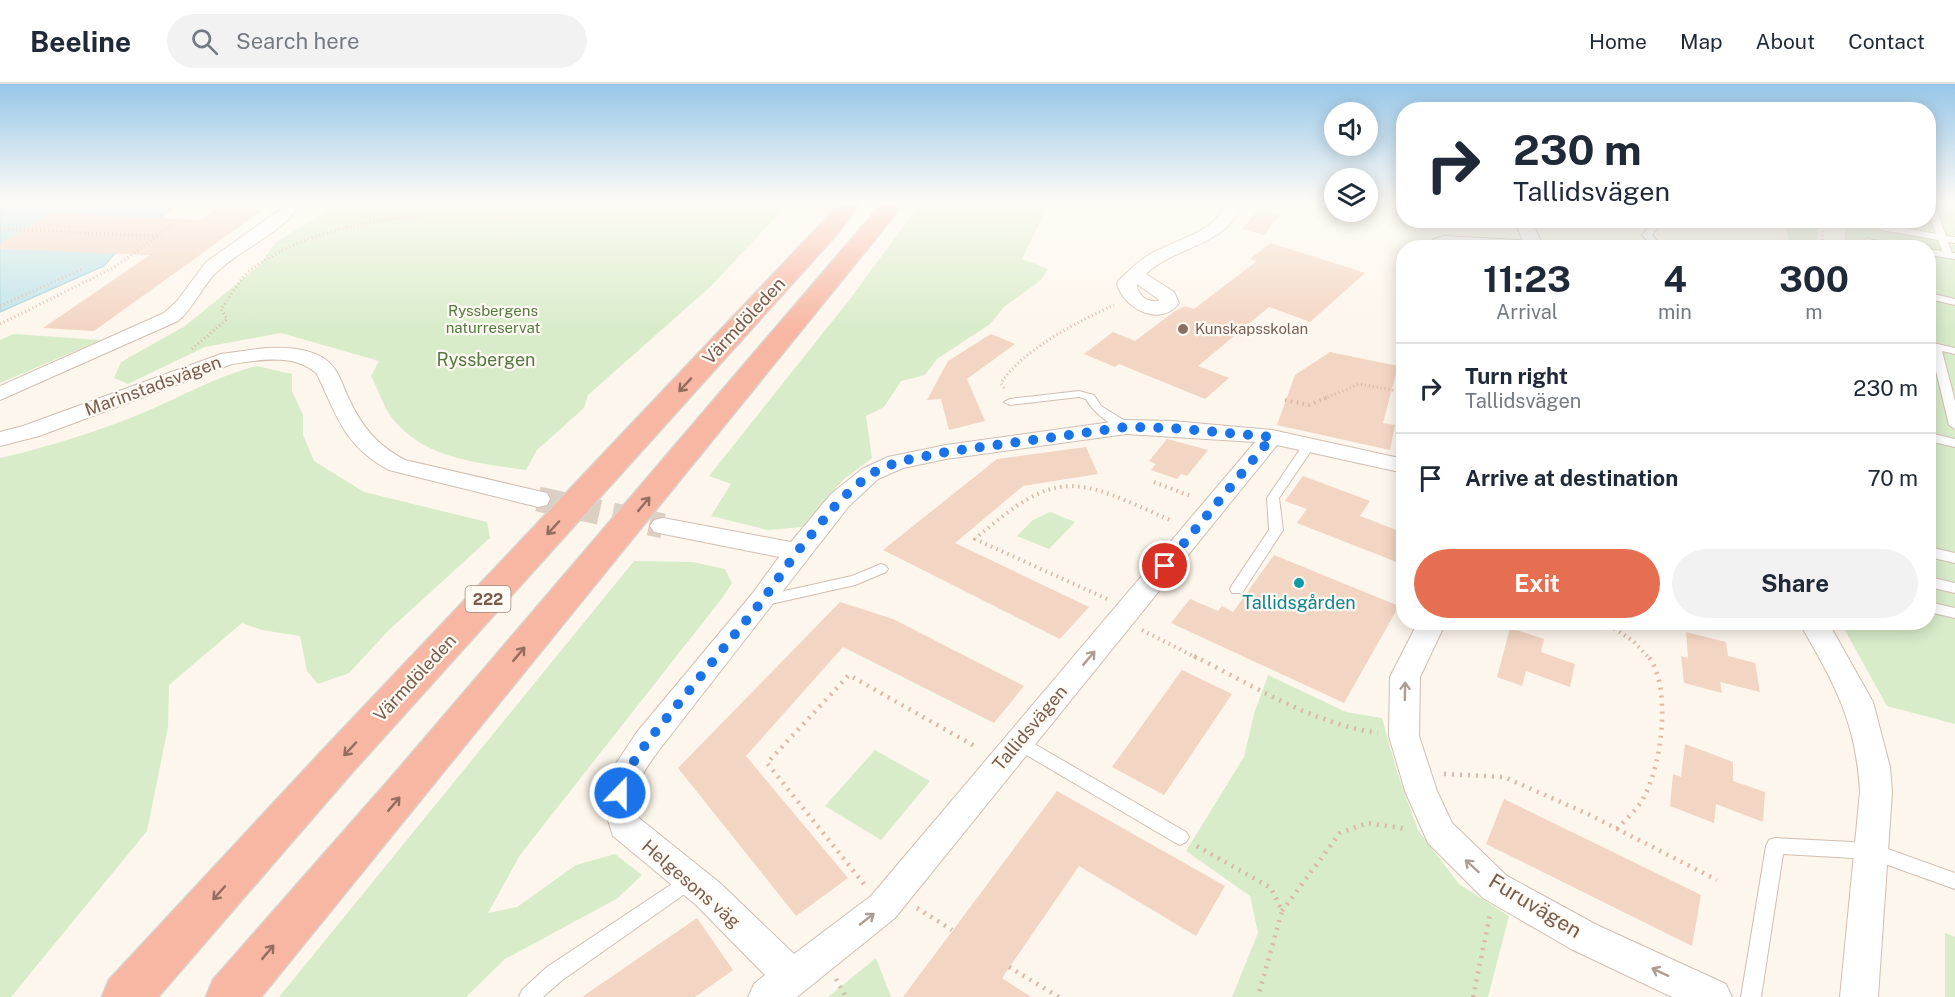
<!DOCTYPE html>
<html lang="en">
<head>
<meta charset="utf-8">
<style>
	body { margin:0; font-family:"Public Sans",sans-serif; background:#f2f2f3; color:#1f2937; height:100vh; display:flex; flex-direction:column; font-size:22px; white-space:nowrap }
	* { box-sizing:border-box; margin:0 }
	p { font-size:20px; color:#747a83 }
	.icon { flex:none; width:33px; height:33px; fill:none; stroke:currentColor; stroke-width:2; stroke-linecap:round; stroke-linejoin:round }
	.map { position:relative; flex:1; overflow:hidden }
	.details { position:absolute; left:1396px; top:156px; width:540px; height:390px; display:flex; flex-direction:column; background:#fff; border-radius:24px; box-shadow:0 3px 15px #0003 }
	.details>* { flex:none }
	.top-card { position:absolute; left:1396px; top:18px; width:540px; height:126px; border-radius:24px; box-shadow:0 3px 15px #0003; background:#fff; color:#1f2937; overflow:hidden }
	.tools { position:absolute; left:1324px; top:18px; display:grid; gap:12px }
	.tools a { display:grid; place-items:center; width:54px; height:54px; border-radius:50%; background:#fff; box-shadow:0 3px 15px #0003; font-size:30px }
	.pin { position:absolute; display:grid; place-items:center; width:51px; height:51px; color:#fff; margin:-26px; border:3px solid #fff; border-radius:50%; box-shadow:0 2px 6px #0007 }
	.me { position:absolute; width:66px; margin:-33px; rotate:22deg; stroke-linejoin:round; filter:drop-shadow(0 0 4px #0008) }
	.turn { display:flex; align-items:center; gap:21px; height:126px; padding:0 18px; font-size:27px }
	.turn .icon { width:78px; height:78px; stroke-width:2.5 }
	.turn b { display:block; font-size:42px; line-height:51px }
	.eta { display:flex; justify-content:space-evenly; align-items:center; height:102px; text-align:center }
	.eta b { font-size:36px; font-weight:700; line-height:42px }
	.primary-button { display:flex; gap:12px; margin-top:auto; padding:12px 18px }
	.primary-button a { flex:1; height:69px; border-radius:36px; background:#e76f51; color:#fff; font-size:24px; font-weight:700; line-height:69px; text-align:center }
	.primary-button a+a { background:#f2f2f3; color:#1f2937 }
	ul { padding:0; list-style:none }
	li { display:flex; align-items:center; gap:18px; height:90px; padding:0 18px; border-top:2px solid #e0e1e3 }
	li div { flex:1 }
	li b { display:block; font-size:22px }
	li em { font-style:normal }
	header { display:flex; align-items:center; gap:36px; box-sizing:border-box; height:84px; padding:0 30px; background:#fff; border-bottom:2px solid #e0e1e3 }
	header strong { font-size:28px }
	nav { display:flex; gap:33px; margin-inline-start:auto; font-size:21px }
	.search { width:420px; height:54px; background:#f2f2f3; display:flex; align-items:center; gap:15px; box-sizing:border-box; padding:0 21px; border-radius:33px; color:#747a83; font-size:22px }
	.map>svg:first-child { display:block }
	.green { fill:#d8ecc9 }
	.water { fill:#bfe3e8; stroke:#a5d3da; stroke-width:1.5 }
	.building { fill:#f3d5c3 }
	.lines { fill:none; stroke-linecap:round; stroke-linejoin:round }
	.street-tunnel { stroke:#dcd0c4; stroke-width:25; stroke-dasharray:25 13; stroke-linecap:butt }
	.lane-casing { stroke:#d1beb0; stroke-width:2 }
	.street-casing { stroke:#d1beb0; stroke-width:2 }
	.highway-casing { stroke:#dad1cd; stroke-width:3 }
	.path-far2 { stroke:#d9b8a5; stroke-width:3; stroke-dasharray:1 3; stroke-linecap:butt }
	.path-far1 { stroke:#d9b8a5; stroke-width:4; stroke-dasharray:1.5 4.5; stroke-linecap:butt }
	.path { stroke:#d9b8a5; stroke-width:4.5; stroke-dasharray:2 6; stroke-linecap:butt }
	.lane { fill:#fff; fill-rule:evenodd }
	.street { fill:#fff; fill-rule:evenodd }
	.highway { fill:#f7b7a3; fill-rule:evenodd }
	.oneway { stroke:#936e5e }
	.oneway2 { stroke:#af9d94 }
	.route { stroke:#1a73e8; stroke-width:10; stroke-dasharray:0 18 }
	.education-dot { fill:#8d6e63; stroke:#fffaf3; stroke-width:2 }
	.culture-dot { fill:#0f9aa8; stroke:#fffaf3; stroke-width:2 }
	.labels { text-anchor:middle; stroke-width:4.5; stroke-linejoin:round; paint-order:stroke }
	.far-park-label { font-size:15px; fill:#537a41; stroke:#fffaf3 }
	.far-education-label { font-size:15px; fill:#785e54; stroke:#fffaf3; text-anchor:start }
	.shield { fill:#fffaf3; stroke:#a28b7f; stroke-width:1.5 }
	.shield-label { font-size:16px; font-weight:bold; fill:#7a5c4d }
	.street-label { font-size:18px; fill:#7a5c4d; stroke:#fffaf3 }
	.park-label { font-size:18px; fill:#537a41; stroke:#fffaf3 }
	.culture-label { font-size:18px; fill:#0d838f; stroke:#fffaf3 }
	.near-street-label { font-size:21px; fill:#7a5c4d; stroke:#fffaf3 }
</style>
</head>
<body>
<header>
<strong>Beeline</strong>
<div class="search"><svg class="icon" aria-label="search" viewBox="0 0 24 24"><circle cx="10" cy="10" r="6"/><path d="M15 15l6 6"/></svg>Search here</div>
<nav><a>Home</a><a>Map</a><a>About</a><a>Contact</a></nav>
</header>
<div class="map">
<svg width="1955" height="913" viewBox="0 0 1955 913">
	<rect width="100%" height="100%" fill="#fdf6ec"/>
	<g class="green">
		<path d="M 334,117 L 791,117 L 710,203 L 588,311 L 584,324 L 537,366 L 526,386 C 478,379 424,375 392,334 C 383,322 378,305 371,292 L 379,277 L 281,249 L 205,263 L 128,300 L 114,294 L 121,278 L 185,242 L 260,181 L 276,158 L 323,130 Z"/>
		<polygon points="922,117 1050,117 1022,175 1048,185 1041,196 1004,223 990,240 937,275 925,291 901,297 884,323 866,332 872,374 842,397 802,443 768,446 711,432 731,400 709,392 850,215"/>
		<polygon points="1929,117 1955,117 1955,640 1887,622 1841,539 1929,538 1929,164 1844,163 1846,137 1929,136"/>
		<polygon points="1783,137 1819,137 1816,163 1792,163"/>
		<polygon points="14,250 101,256 0,299 0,256"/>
		<path d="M 256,282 L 292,290 L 292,307 L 303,331 L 303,351 L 314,377 L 364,408 L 487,438 L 490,454 L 389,546 L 349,589 L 318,600 L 307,587 L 300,552 L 262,546 L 242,539 L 169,601 L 168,643 L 147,747 L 11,913 L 0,913 L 0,374 C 49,363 99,347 145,328 C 183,312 217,292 256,282 Z"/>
		<polygon points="1050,428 1075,438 1049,465 1017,452 1033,436"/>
		<polygon points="634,477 693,478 725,485 732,499 723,513 520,771 488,829 517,823 576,781 615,770 642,791 618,814 505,875 466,913 279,913"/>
		<polygon points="1268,591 1346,628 1382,634 1398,691 1418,746 1459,800 1509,832 1488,913 1232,913 1258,849 1250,812 1186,767 1244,673 1254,630"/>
		<polygon points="875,666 930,697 881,756 825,722"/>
		<polygon points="1945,849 1955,853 1955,913 1945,913"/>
		<polygon points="876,874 891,913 828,913"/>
	</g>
	<polygon class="water" points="0,117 182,117 122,161 104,182 0,228"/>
	<g class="building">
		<polygon points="221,122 264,125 94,247 43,244 150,171 0,165 0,160 51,129 201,136"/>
		<polygon points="1258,126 1280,131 1264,151 1242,145"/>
		<polygon points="1271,159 1365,189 1310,238 1269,223 1198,282 1229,294 1205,315 1119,280 1115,283 1084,270 1113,248 1135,257 1175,227 1185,222 1194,225 1257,177 1250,175"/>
		<polygon points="991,250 1015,260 967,295 985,337 949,346 941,315 927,316 948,277"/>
		<polygon points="1330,268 1398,282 1383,339 1395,341 1390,366 1277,341 1295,291"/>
		<polygon points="1167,355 1208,366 1187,392 1181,390 1177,395 1151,386 1156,380 1149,377"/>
		<polygon points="1086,363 1098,390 1023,402 955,459 1089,523 1060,555 883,466 997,375"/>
		<polygon points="1303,392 1370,417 1360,432 1404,449 1404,481 1297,439 1307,425 1285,417"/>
		<polygon points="1274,471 1399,522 1344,619 1171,539 1190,515 1218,527 1222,522 1233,528"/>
		<polygon points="840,518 893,535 1024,602 994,639 843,563 746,672 848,794 796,832 678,684"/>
		<polygon points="1510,544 1544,555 1541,568 1575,580 1570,603 1526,587 1522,602 1497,593"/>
		<polygon points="1686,548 1726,558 1728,572 1755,579 1760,608 1720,598 1722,609 1684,599 1681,572 1688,574"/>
		<polygon points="1182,586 1232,610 1164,711 1112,683"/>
		<polygon points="1685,660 1733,678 1733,697 1765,708 1763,738 1716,720 1714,739 1670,722 1673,690 1681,693"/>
		<polygon points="1057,707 1225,802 1196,852 1079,782 1002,894 1031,913 903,913"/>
		<polygon points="1504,715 1701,811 1692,862 1486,760"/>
		<polygon points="697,834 733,886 695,913 582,913"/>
	</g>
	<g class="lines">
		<polyline class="street-tunnel" points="538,415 663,442"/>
		<g class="lane-casing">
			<g id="lane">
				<polygon points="1929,117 1933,117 1946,152 1955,153 1955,159 1948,158 1952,169 1955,169 1955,175 1929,171 1929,165 1942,167 1938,156 1881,146 1876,143 1881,140 1936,150 1929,130"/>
				<polygon points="1655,136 1664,136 1652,151 1664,164 1654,164 1642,151"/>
				<polygon points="1444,152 1534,157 1539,160 1534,163 1444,158 1441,159 1438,164 1429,164 1434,155"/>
				<polygon points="1867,155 1902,161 1906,164 1872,162 1873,164 1863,164 1862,158"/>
				<polygon points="1929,209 1955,215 1955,221 1929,215"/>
				<polygon points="1929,258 1955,264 1955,270 1942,267 1955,317 1955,345 1949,341"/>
				<path d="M 1079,307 L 1094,311 L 1101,322 L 1130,340 L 1132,343 L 1130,346 C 1116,348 1092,327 1086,315 L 1079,313 L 1010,321 L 1004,318 L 1010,315 Z"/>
				<polygon points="1929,349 1955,355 1955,363 1929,357"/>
				<polygon points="1309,357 1315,361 1279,414 1283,446 1242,509 1232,509 1230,505 1232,501 1269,446 1267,414 1305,358"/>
				<polygon points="1929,463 1955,469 1955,479 1929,473"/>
				<polygon points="881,480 886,482 888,485 886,488 855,501 762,522 757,521 755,517 757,513 762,512 852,492"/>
				<polygon points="1929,493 1955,499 1955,509 1929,503"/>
				<polygon points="1929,518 1955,524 1955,534 1929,528"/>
				<polygon points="1019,651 1186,748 1189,753 1186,758 1180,761 1174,758 1013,663 1011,658 1013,653"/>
				<polygon points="1775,754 1871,759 1955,789 1955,805 1871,775 1783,770 1761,913 1741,913 1766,762 1769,756"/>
				<polygon points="690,788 696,790 699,796 696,802 561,897 543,913 519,913 522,906 547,883"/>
			</g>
		</g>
		<g class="street-casing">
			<g id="street">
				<path d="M 286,117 L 302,117 C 285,149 244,162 218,187 C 202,201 195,223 178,237 L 0,316 L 0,302 L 164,229 L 177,217 L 206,178 L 281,125 Z"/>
				<path d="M 1227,117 L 1243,117 C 1230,162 1176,161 1146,190 L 1174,208 L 1179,219 C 1161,244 1124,225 1117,200 L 1119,196 C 1130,186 1139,176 1152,169 C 1178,155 1216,148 1227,117 ZM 1137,200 L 1158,215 L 1159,217 C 1147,219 1137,211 1137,200 Z"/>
				<polygon points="1514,136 1531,136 1544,164 1526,164"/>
				<path d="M 266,264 C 285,263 309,264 325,275 C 339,285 342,301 349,315 C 362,343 377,361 405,376 L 547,409 L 550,415 L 547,421 L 538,423 L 389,386 C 344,362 337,332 317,290 C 295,269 260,276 232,280 L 39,352 L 0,362 L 0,348 L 23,342 L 221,270 Z"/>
				<path d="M 1126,336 L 1172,337 L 1272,346 L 1404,375 L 1404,389 L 1277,361 L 895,834 L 797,913 L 748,913 L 754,900 L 765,891 L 696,821 L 613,752 L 603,721 L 605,696 L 637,648 L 752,510 L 779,473 L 654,448 L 650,442 L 654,436 L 663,434 L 791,458 L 831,410 L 862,385 L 888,373 L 946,361 ZM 1126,350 L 1255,358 L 871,812 L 794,870 L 720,799 L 639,734 C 630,703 642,690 659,666 L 849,422 L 878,395 L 903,384 L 946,375 Z"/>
				<polygon points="1418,538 1446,538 1420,593 1419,652 1437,707 1452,739 1507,792 1597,841 1726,900 1732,913 1672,913 1571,865 1483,814 1428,759 1405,707 1389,652 1390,593"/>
				<path d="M 1799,538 L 1828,538 L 1873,618 L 1890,683 L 1892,708 L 1878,913 L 1840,913 L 1860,708 C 1856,636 1834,599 1799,538 Z"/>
			</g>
		</g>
		<g class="highway-casing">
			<g id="highway">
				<polygon points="840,117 862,117 836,151 348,693 158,913 102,913 109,896 320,669 820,141"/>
				<polygon points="884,117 906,117 261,913 206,913 213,896 395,689"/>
			</g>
		</g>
		<g class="path-far2">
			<polyline points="0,125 14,117"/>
			<polyline points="0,145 158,152"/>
			<polyline points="1821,164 1825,136"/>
			<polyline points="1404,218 1400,222 1404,224"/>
			<polyline points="0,222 82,185"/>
			<polyline points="0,240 113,184 158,152 198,117"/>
			<path d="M 192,265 L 227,235 L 221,225 C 230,213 240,194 252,185 C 325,131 421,136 506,117"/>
			<path d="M 1004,304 L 1001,299 C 1022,266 1079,237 1114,221"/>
			<polyline points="1324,315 1359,300 1404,308"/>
		</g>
		<g class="path-far1">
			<polyline points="1285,316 1309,321 1328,313"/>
			<polyline points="1154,398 1193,413"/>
			<path d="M 1107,515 L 975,455 C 1060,381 1076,394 1172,437"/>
			<polyline points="1604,538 1633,557 1649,574"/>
			<polyline points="1142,546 1197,574"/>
		</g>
		<g class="path">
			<path d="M 1194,572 C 1254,602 1311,639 1378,649"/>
			<polyline points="1444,690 1504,693 1588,730 1717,796"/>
			<path d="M 1617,745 C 1626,735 1638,725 1644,713 C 1662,680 1672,602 1648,572"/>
			<polyline points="1197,762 1271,804 1282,827 1258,913"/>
			<polyline points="864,800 767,679 849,591 978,664"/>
			<polyline points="917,824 952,846"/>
			<polyline points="1282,827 1340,749 1367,739 1408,745"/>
			<polyline points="1009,883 1059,913"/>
			<polyline points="836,895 846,913"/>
			<polyline points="1473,913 1490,831"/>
		</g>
		<use href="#lane" class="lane"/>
		<use href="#street" class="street"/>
		<use href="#highway" class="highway"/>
	</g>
	<defs><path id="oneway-shaft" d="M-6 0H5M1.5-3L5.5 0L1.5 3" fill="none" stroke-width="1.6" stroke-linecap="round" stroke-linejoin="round" transform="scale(1.5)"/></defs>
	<g class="oneway">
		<use href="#oneway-shaft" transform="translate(685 301) rotate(133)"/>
		<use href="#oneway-shaft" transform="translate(644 420) rotate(-50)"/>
		<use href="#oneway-shaft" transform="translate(553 444) rotate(133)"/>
		<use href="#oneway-shaft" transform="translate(519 570) rotate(-50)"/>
		<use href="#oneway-shaft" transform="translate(350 665) rotate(133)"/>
		<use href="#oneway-shaft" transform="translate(394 720) rotate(-50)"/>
		<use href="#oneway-shaft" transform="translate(219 809) rotate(132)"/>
		<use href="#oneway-shaft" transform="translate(268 868) rotate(-50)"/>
	</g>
	<g class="oneway2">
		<use href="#oneway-shaft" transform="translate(1089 574) rotate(-50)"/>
		<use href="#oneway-shaft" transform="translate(1405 607) rotate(-89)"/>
		<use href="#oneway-shaft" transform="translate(1472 782) rotate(-138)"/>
		<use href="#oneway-shaft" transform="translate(867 835) rotate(-38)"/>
		<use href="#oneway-shaft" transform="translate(1660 888) rotate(-155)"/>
	</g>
	<linearGradient id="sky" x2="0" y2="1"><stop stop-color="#97c7e8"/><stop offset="0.48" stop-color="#fefbf6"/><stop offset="1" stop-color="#fefbf6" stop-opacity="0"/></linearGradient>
	<rect width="1955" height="245" fill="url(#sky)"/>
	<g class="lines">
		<polyline class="route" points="620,709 621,696 648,657 762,517 797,468 840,416 870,390 897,378 946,368 1126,343 1172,344 1272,353 1165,482"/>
	</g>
	<circle class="education-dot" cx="1183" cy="245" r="6"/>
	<circle class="culture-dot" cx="1299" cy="499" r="6"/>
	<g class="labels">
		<g class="far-park-label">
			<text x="493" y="232">Ryssbergens<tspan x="493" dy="17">naturreservat</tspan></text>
		</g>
		<g class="far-education-label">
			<text x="1195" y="250">Kunskapsskolan</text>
		</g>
		<rect class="shield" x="465.5" y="502" width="45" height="26" rx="4.5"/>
		<g class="shield-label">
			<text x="488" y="521">222</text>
		</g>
		<g class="street-label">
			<text transform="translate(744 237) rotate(-47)" y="6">Värmdöleden</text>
			<text transform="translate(153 302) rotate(-20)" y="6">Marinstadsvägen</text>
			<text transform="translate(415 594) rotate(-47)" y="6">Värmdöleden</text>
			<text transform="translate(1030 644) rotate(-50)" y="6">Tallidsvägen</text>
			<text transform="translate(691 800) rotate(41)" y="6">Helgesons väg</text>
		</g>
		<g class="park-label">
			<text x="486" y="282">Ryssbergen</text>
		</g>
		<g class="culture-label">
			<text x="1299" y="525">Tallidsgården</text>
		</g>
		<g class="near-street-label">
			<text transform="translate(1535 822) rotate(31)" y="7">Furuvägen</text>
		</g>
	</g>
</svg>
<div class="tools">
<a><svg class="icon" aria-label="sound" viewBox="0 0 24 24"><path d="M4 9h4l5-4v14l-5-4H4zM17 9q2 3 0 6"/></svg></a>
<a><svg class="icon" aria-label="layers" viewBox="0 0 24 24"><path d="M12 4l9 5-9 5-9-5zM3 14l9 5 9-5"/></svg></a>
</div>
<div class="pin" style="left:1165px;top:482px;background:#d93025"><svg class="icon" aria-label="arrive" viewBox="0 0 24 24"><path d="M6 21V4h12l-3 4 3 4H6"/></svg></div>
<svg class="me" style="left:620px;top:709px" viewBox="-20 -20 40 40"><circle r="17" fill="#1a73e8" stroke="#fff" stroke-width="3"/><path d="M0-11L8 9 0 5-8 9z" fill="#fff"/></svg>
<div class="top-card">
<div class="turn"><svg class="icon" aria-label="right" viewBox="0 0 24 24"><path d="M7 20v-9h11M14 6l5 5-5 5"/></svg><div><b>230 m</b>Tallidsvägen</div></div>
</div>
<section class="details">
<div class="eta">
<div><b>11:23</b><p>Arrival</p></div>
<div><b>4</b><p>min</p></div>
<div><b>300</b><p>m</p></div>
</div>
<ul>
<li><svg class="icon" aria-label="right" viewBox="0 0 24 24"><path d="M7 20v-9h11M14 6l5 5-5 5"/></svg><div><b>Turn right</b><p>Tallidsvägen</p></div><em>230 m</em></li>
<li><svg class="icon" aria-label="arrive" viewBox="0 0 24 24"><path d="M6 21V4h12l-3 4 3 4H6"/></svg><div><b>Arrive at destination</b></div><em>70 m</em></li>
</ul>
<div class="primary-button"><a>Exit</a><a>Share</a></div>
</section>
</div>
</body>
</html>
